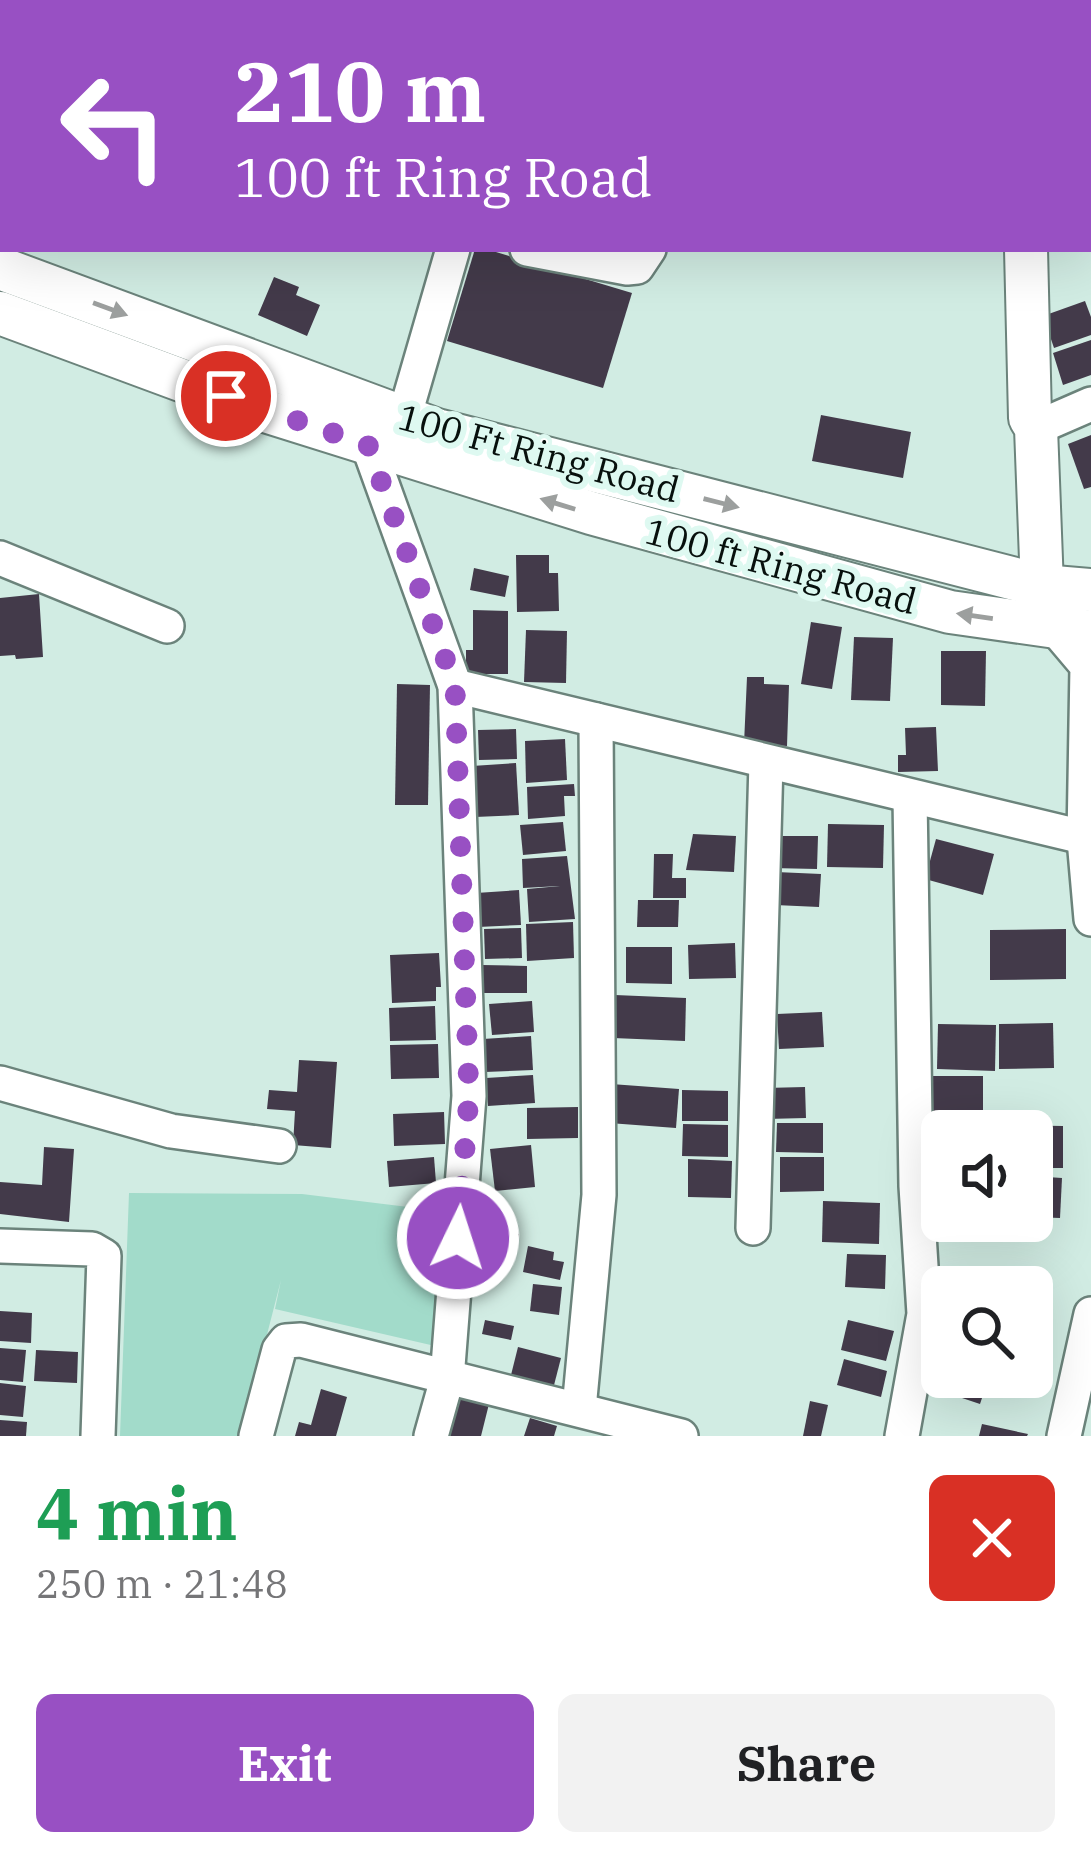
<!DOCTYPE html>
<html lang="en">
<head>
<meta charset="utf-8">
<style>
	body { margin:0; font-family:"IBM Plex Serif",serif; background:#f2f2f2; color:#202124; height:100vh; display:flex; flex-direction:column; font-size:45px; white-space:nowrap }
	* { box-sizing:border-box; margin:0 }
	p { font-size:39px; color:#757577 }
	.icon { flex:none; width:66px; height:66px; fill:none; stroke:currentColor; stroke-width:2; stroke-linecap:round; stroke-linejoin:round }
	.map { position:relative; height:1436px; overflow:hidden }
	.sheet { display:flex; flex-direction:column; background:#fff; flex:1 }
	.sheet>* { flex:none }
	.hud { position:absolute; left:0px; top:0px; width:1092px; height:252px; box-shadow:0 12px 48px #0002; background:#9850c3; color:#fff; overflow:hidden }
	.controls { position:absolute; left:921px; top:1110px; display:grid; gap:24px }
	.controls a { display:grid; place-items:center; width:132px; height:132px; border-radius:18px; background:#fff; box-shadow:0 12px 48px #0002; font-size:60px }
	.pin { position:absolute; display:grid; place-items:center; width:102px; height:102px; color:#fff; margin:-51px; border:6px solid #fff; border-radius:50%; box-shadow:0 3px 12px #0007 }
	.me { position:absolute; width:132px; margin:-66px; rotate:4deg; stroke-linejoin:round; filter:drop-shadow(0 0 9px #0008) }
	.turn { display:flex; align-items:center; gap:42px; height:252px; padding:0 36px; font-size:54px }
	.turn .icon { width:156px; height:156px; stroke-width:2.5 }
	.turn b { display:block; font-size:84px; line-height:102px }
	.round { display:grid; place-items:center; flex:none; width:126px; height:126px; border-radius:18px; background:#f2f2f2 }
	.overview { display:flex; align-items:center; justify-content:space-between; height:204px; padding:0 36px }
	h1 { font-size:72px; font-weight:700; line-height:90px; color:#1e9e55 }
	.primary-button { display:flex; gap:24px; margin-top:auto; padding:24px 36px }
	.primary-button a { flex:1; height:138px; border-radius:18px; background:#9850c3; color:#fff; font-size:48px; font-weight:700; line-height:138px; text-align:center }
	.primary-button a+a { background:#f2f2f2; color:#202124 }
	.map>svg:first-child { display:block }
	.green { fill:#a2dbca }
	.building { fill:#433a4a }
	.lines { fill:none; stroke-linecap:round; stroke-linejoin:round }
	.minor-casing { stroke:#6b837b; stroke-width:38 }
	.major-casing { stroke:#6b837b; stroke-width:46 }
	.minor { stroke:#fff; stroke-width:33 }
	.major { stroke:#fff; stroke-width:42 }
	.oneway { fill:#9c9f9e }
	.route { stroke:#9850c3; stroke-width:21; stroke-dasharray:0 37.8 }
	.labels { text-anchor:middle; stroke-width:12; stroke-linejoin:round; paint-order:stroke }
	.street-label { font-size:36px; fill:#07100d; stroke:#def9f1 }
</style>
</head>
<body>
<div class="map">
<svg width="1091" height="1436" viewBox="0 0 1091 1436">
	<rect width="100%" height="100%" fill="#d1ece3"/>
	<polygon class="green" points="129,1193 302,1194 449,1212 435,1346 275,1309 281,1280 241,1436 120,1436"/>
	<g class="building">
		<polygon points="475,249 486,249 632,293 603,388 447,341"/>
		<polygon points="274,277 299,287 296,295 320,305 307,336 258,315"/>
		<polygon points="1085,301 1091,317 1091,335 1054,348 1043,316"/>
		<polygon points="1091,340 1091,375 1063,385 1053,353"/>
		<polygon points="821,415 911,432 903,478 812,461"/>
		<polygon points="1091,435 1091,487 1084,489 1068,444"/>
		<polygon points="516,555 549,555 549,573 558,573 559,611 517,612"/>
		<polygon points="474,568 509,576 505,597 470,590"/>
		<polygon points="39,594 43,657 16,659 15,655 0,656 0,598"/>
		<polygon points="473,610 508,611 508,674 466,674 466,650 473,650"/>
		<polygon points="811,622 842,627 832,689 801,684"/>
		<polygon points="526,630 567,631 566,683 524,682"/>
		<polygon points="854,637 893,638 890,701 851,700"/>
		<polygon points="941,651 986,651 985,706 941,705"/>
		<polygon points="747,677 764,677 764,684 789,685 787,746 744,744"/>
		<polygon points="397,684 430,685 428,805 395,805"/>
		<polygon points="936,727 938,771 898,772 898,755 906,755 905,728"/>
		<polygon points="516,729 517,759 479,760 478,730"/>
		<polygon points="565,739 567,780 526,783 525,741"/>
		<polygon points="516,763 519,815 475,817 472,766"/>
		<polygon points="574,784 575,796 564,796 565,816 528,819 527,787"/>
		<polygon points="563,822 566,851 523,855 520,825"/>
		<polygon points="828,824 884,825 883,868 827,867"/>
		<polygon points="693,834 736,836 734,872 686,870"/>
		<polygon points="779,836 818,836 817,869 771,868"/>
		<polygon points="936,839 994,854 983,895 925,879"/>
		<polygon points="654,854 673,854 672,878 686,878 686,898 653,898"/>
		<polygon points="567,856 575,919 529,922 527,889 560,886 523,888 522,859"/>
		<polygon points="776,872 821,874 819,907 775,905"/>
		<polygon points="519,890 521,925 478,927 476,893"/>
		<polygon points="638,900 679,900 678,927 637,927"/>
		<polygon points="573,922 574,958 527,961 526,924"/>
		<polygon points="521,928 522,958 485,959 484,929"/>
		<polygon points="1066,929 1066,979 990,980 990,930"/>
		<polygon points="735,943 736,978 689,979 688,945"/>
		<polygon points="626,947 672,947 672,984 626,983"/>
		<polygon points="439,953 441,987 436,987 436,1001 392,1003 390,955"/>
		<polygon points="482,965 527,966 527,993 482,993"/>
		<polygon points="615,995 686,998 685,1041 613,1038"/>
		<polygon points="532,1001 534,1032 492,1035 489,1004"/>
		<polygon points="435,1006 436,1040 390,1041 389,1008"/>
		<polygon points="822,1012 824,1047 779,1049 777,1014"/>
		<polygon points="1053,1023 1054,1068 999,1069 999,1024"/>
		<polygon points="938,1024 996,1025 995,1071 937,1069"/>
		<polygon points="531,1036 533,1070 485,1072 483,1039"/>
		<polygon points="438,1044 439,1078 391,1079 390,1045"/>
		<polygon points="299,1060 337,1062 331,1148 293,1145 295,1111 267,1109 269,1090 297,1092"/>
		<polygon points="533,1075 535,1103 488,1106 486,1078"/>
		<rect x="930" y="1076" width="53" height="41"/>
		<polygon points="611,1084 679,1089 676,1128 609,1123"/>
		<polygon points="805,1087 806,1118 766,1119 765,1088"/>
		<polygon points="682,1090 728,1091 728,1121 682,1121"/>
		<polygon points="578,1107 578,1138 527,1139 527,1108"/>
		<polygon points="444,1112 445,1144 394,1146 393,1114"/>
		<polygon points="777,1123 823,1123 823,1153 776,1152"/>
		<polygon points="683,1124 728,1125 728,1157 682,1156"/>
		<polygon points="932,1125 985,1127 985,1131 942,1131 942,1169 930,1169"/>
		<polygon points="1008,1125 1063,1126 1063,1168 1032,1168 1032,1131 1008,1131"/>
		<polygon points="531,1145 535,1187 495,1191 490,1149"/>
		<polygon points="44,1147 74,1149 69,1222 0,1214 0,1182 42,1185"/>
		<polygon points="434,1157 436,1183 389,1187 387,1161"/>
		<polygon points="780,1157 824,1157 824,1191 780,1192"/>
		<polygon points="688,1159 732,1161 731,1198 688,1197"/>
		<polygon points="1032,1176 1062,1178 1060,1218 1032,1217"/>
		<polygon points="823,1201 880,1203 879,1244 822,1242"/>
		<polygon points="484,1226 519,1234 513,1262 477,1253"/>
		<polygon points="528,1246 554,1252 553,1260 564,1262 560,1280 523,1272"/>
		<polygon points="847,1254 886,1255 885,1289 845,1287"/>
		<polygon points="533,1284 562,1287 559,1315 530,1311"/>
		<polygon points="0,1311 32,1313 31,1343 0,1341"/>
		<polygon points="485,1320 514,1326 511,1340 482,1334"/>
		<polygon points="848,1320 894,1331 886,1361 841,1350"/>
		<polygon points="518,1347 561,1358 553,1389 510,1379"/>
		<polygon points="0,1348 26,1350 23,1382 0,1380"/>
		<polygon points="36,1350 78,1352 77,1383 34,1381"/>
		<polygon points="941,1350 942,1377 989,1377 980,1404 929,1387"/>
		<polygon points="844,1359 887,1371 881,1397 837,1385"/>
		<polygon points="0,1383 26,1386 23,1417 0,1415"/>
		<polygon points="321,1389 347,1397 336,1436 295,1436 299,1422 311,1425"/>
		<polygon points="459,1396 489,1404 481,1436 448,1436"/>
		<polygon points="810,1401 828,1405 821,1436 803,1436"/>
		<polygon points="530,1418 557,1426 554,1436 524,1436"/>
		<polygon points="0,1420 27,1422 26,1436 0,1436"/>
		<polygon points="982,1424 1028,1434 1027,1436 979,1436"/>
	</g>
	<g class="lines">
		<g class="minor-casing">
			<g id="minor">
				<polyline points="879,0 882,3"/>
				<polyline points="1089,65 1091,64"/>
				<polyline points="1089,225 1091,224"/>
				<polyline points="527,249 627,268 637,267 649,249"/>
				<polyline points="404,418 453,249"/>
				<polyline points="372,424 368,445 455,686 469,1096 447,1379 431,1436"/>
				<polyline points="1036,428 1091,404"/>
				<polyline points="0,558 167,626"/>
				<polyline points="1054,627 1087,666 1084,839 1091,919"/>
				<polyline points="455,686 1091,839"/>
				<polyline points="0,1083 171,1131 279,1146"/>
				<polyline points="753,1228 766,762"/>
				<polyline points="0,1246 92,1249 104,1256 98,1436"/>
				<polyline points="579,1409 599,1195 596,720"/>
				<polyline points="256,1436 279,1350 286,1341 301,1340 681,1436"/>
				<polyline points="902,1436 924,1314 916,1186 910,797"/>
				<polyline points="1064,1436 1091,1314"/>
			</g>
		</g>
		<g class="major-casing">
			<g id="major">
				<polyline points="1062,3 1063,0"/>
				<polyline points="1026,249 1030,418 1036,428 1042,586 1050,611"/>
				<polyline points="0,268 437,430 1042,586 1091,590"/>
				<polyline points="0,313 262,410 591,513 950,612 1091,632"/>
			</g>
		</g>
		<use href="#minor" class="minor"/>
		<use href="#major" class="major"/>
	</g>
	<defs><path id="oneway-solid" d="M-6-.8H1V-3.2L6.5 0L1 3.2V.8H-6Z" transform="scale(3)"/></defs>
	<g class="oneway">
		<use href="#oneway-solid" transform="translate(110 309) rotate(20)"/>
		<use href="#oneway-solid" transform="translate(721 503) rotate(14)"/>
		<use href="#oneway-solid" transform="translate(558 504) rotate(-163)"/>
		<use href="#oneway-solid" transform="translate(975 616) rotate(-172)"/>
	</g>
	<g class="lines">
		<polyline class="route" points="226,396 368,445 455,686 469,1096 458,1238"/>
	</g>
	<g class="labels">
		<g class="street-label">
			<text transform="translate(539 453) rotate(15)" y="13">100 Ft Ring Road</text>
			<text transform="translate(781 566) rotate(15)" y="13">100 ft Ring Road</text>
		</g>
	</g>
</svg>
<div class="controls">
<a><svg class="icon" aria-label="sound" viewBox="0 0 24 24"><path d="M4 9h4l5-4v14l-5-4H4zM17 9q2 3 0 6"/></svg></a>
<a><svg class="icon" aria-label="search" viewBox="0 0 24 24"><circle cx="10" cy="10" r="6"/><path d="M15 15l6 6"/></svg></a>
</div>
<div class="pin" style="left:226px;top:396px;background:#d93025"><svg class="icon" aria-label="arrive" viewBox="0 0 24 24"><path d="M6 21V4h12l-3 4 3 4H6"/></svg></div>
<svg class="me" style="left:458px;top:1238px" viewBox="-20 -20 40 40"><circle r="17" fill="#9850c3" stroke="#fff" stroke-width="3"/><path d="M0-11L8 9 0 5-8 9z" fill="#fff"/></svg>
<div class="hud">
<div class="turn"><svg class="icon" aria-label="left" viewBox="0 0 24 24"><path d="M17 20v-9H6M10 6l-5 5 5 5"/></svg><div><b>210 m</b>100 ft Ring Road</div></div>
</div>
</div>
<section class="sheet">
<div class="overview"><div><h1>4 min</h1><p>250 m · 21:48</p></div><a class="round" style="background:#d93025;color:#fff"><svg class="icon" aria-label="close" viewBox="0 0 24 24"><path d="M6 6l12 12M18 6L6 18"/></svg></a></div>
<div class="primary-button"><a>Exit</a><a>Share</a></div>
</section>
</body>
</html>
